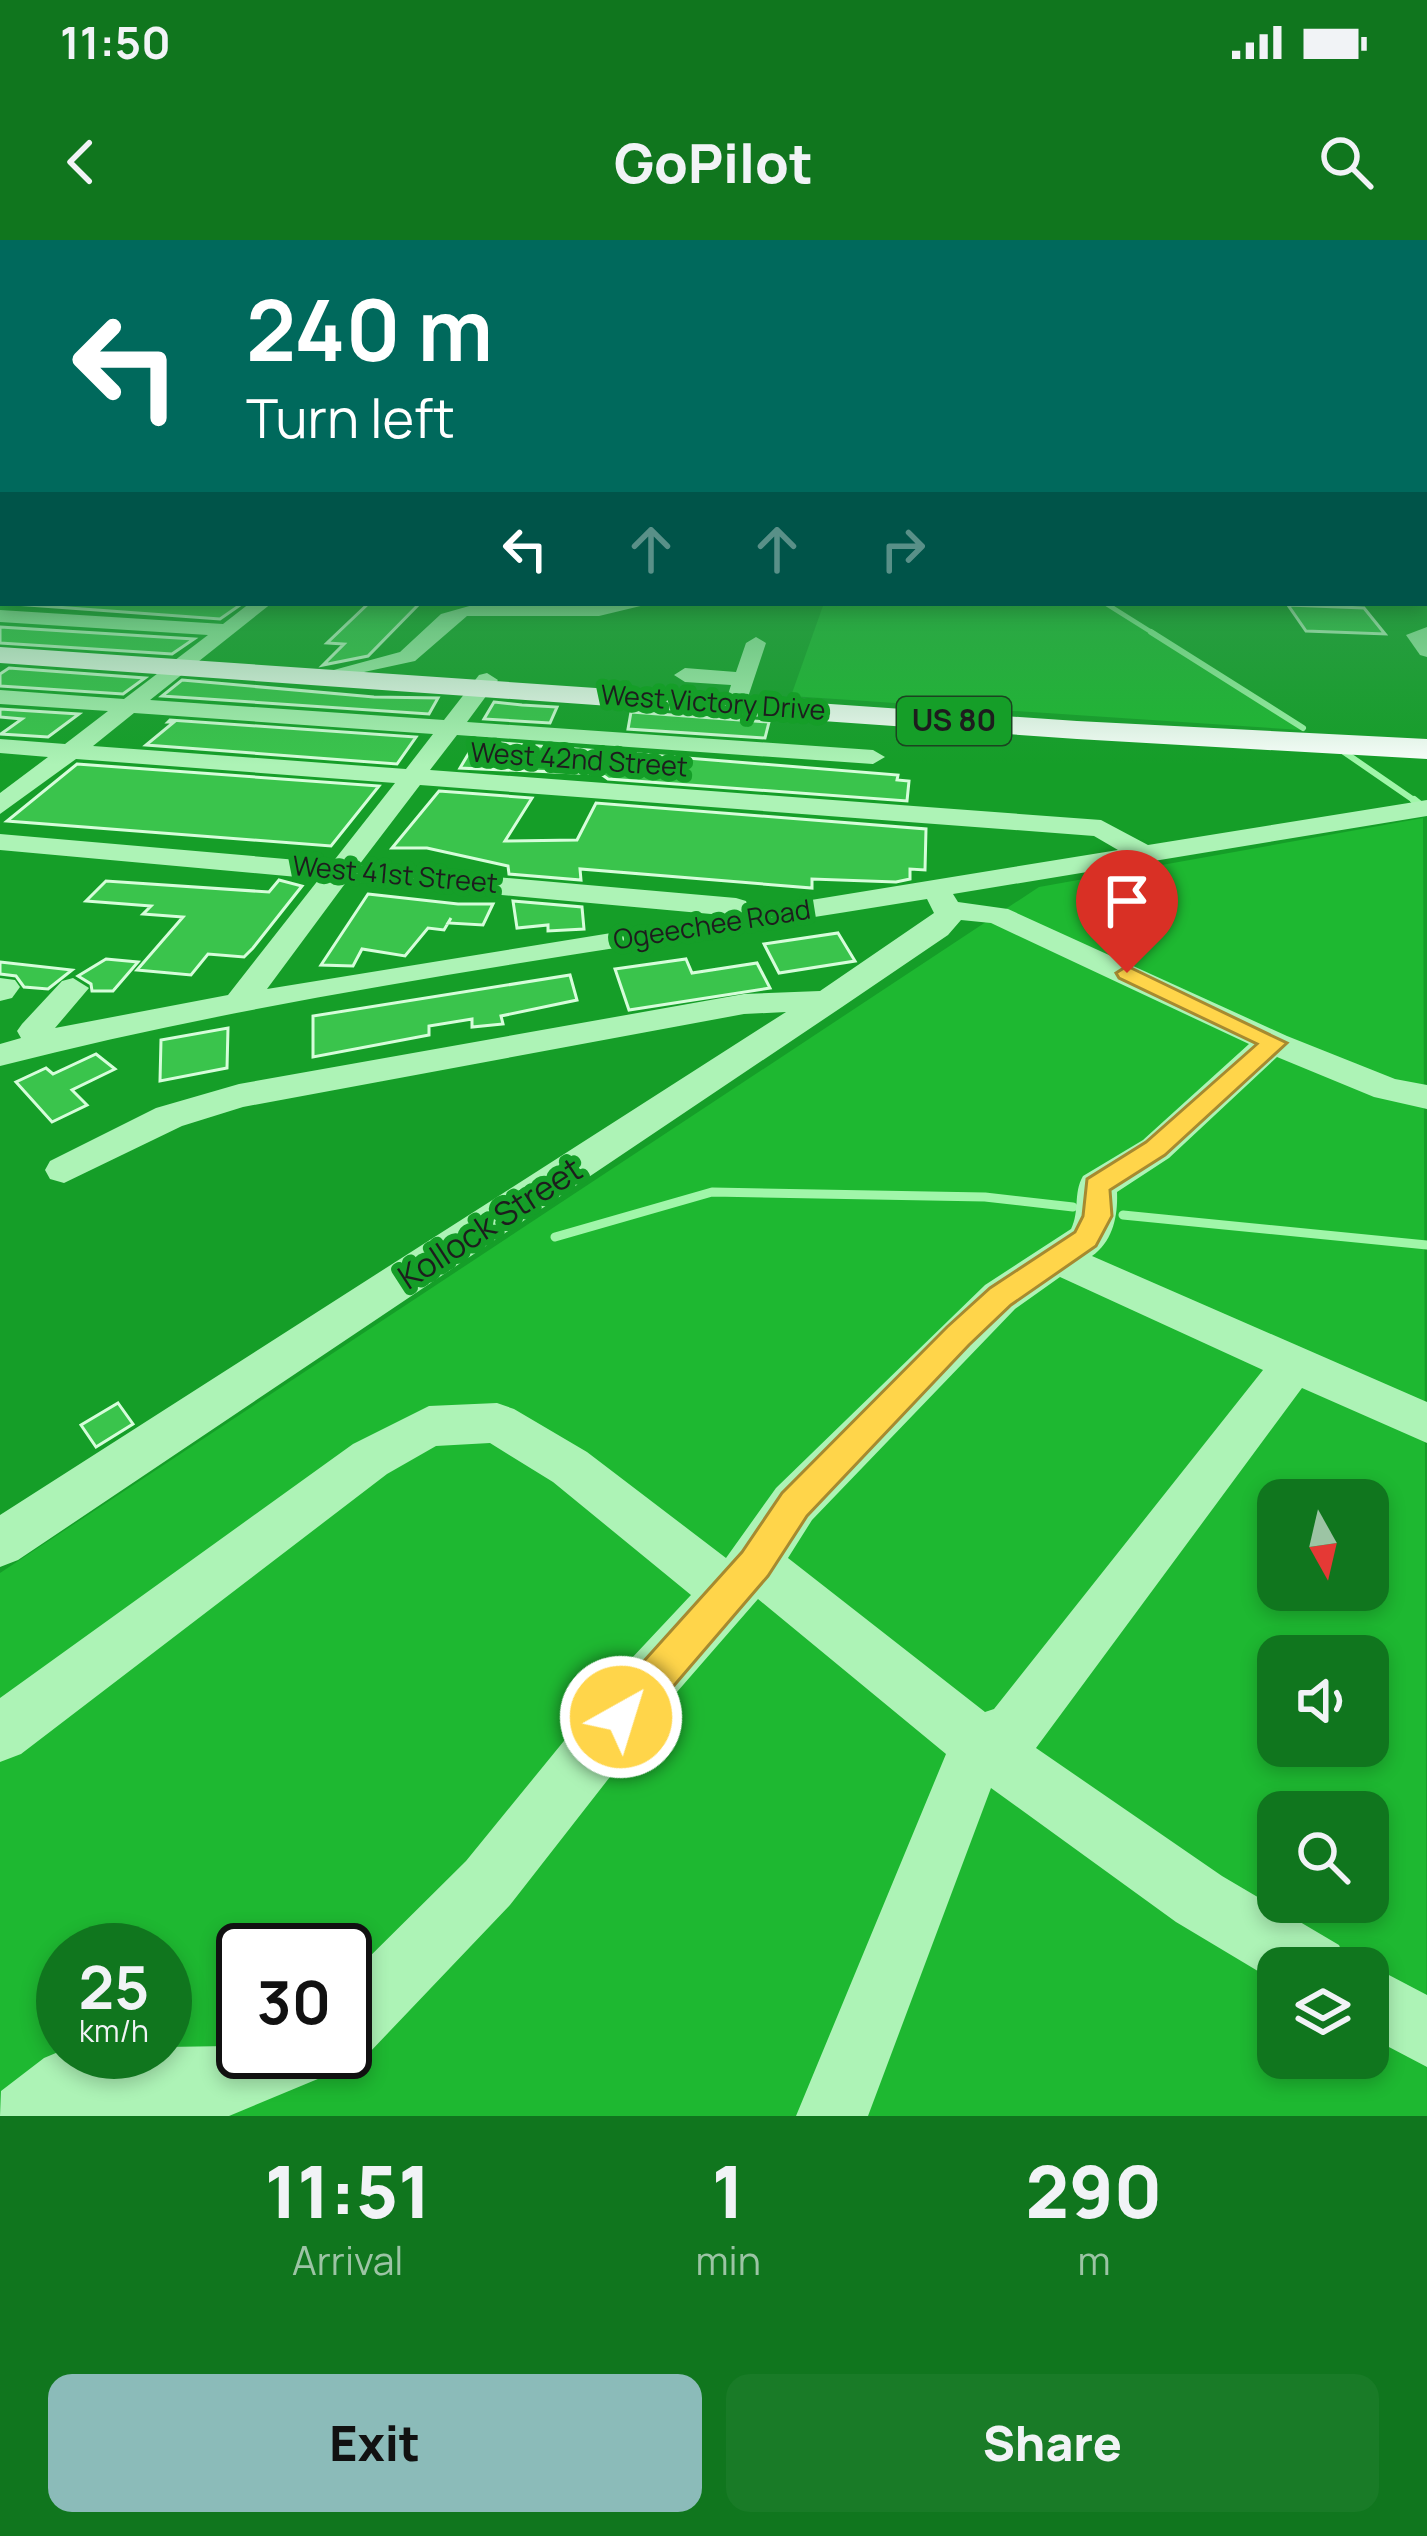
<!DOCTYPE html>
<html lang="en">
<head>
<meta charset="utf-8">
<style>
	body { margin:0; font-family:Manrope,sans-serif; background:#197b27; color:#f1f3f6; height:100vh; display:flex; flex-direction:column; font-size:45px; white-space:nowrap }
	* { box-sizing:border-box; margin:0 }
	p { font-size:39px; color:#9cc4a4 }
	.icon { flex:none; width:66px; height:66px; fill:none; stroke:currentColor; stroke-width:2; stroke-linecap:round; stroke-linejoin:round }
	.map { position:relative; height:1876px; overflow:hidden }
	.side { display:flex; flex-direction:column; background:#10761e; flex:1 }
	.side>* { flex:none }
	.guide { position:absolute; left:0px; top:0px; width:1428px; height:366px; box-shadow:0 6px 18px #0003; background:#00695c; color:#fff; overflow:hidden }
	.needle { width:78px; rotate:172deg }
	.buttons { position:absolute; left:1257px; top:1239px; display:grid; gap:24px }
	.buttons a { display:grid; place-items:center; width:132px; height:132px; border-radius:24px; background:#10761e; box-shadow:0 6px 18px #0003; font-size:60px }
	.speed { position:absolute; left:36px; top:1683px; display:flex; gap:24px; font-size:60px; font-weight:700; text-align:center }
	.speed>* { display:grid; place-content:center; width:156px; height:156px; border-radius:50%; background:#10761e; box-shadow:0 6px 18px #0003; line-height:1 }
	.speed small { font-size:30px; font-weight:400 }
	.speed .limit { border:6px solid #111; border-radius:18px; background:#fff; color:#111 }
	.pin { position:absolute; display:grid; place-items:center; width:102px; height:102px; color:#fff; margin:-123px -51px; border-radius:50% 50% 50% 0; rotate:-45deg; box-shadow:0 0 12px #0007 }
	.pin .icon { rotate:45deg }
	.me { position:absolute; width:132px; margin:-66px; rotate:39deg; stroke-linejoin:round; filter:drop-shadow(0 0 9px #0008) }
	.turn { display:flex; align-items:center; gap:42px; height:252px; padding:0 48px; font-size:54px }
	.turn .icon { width:156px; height:156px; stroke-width:2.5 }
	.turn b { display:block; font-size:84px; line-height:102px }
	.lanes { display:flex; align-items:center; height:114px; padding:0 48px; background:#0003; justify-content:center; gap:60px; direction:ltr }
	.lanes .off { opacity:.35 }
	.eta { display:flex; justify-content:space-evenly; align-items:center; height:204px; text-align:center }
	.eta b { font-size:72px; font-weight:800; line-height:84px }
	.cta { display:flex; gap:24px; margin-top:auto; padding:24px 48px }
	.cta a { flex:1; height:138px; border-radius:24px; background:#8bbbb9; color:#111; font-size:48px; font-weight:800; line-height:138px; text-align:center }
	.cta a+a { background:#197b27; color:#f1f3f6 }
	.status { display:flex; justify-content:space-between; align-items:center; height:84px; padding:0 60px; background:#10761e; direction:ltr }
	.status svg { height:33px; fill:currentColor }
	header { display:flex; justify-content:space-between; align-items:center; height:156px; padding:0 48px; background:#10761e; font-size:54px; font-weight:800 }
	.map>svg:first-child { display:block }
	.green { fill:#1eb831; fill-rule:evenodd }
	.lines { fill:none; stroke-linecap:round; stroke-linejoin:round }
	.stream-far3 { stroke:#a0f6a9; stroke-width:4.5 }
	.stream-far2 { stroke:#a0f6a9; stroke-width:6 }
	.stream-far1 { stroke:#a0f6a9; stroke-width:8 }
	.stream { stroke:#a0f6a9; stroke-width:9 }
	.building { fill:#3ac44c; stroke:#d6fdda; stroke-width:3 }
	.minor { fill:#adf3b6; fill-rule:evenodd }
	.major { fill:#f9fffb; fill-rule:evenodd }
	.route { fill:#ffd54a; stroke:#a68a30; stroke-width:3 }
	.labels { text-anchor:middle; stroke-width:12; stroke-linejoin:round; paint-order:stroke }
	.far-street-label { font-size:27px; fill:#1d1d1d; stroke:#159e28 }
	.shield { fill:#159e28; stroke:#1b4420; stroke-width:3 }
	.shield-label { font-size:30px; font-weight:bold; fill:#1d1d1d }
	.street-label { font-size:33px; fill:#1d1d1d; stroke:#159e28 }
</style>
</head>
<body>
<div class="status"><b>11:50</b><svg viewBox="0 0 49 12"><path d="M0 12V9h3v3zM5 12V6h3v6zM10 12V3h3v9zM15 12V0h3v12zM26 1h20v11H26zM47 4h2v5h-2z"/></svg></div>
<header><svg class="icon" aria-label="back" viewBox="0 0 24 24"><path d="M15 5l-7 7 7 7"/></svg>GoPilot<svg class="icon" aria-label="search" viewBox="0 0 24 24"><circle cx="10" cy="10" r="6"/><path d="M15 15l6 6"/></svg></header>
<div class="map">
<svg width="1427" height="1876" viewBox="0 0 1427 1876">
	<rect width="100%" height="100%" fill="#159e28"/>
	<g class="green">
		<polygon points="824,363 1103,363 1301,490 791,456"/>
		<path d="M 1423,578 L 1427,1876 L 0,1876 L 0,1333 L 1039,647 ZM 1278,1260 L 1368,1260 L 1368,1350 L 1278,1350 ZM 1278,1416 L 1368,1416 L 1368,1506 L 1278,1506 ZM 1278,1572 L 1368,1572 L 1368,1662 L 1278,1662 ZM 63,1710 L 165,1710 L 165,1812 L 63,1812 ZM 243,1710 L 345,1710 L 345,1812 L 243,1812 ZM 1278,1728 L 1368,1728 L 1368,1818 L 1278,1818 Z"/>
	</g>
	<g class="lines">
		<polyline class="stream-far3" points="1105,363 1156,395"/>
		<g class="stream-far2">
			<polyline points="1151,392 1303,488"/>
			<polyline points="1344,512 1418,563"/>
		</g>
		<polyline class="stream-far1" points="1414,560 1419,564"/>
		<g class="stream">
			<polyline points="1123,975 1427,1005"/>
			<polyline points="555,997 712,952 985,957 1073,967"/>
		</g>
	</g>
	<g class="building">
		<polygon points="0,363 243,363 220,379"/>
		<polygon points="369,363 420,363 368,416 323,425 344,404 327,403"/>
		<polygon points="1288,365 1364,368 1385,394 1306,391"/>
		<polygon points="0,387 194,399 172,414 0,403"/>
		<polygon points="9,428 145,438 123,454 0,446 0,434"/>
		<polygon points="182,440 374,457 438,458 429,474 162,456"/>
		<polygon points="494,462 522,465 557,467 550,483 484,479"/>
		<polygon points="0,469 79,474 48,497 1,494 22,479 0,477"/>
		<polygon points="631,472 769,482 765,498 628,489"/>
		<polygon points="168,482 170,480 416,497 397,524 146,505 174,482"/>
		<polygon points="476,501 898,535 897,540 909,541 907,561 608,539 601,534 460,528"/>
		<polygon points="77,524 379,546 331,606 7,581"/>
		<polygon points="439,551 532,558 505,601 577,600 596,563 926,589 925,630 910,629 910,639 896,642 812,639 812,648 580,629 581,640 509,634 508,626 427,608 392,608"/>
		<polygon points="279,640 302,646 253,708 244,717 208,714 191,735 137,730 183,677 143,674 151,666 86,661 106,641 269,652"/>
		<polygon points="368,654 458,664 493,664 483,685 448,683 451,678 444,690 428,688 405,716 362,709 353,726 321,725"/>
		<polygon points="513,661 582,667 584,689 548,691 548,685 517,688"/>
		<polygon points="838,693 855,721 779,733 764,704"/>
		<polygon points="106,719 138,722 113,751 92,751 91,744 78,736"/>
		<polygon points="686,719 692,733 757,723 770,748 629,770 615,729"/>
		<polygon points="0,722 72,730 48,749 24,747 16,736 0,734"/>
		<polygon points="570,735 577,760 501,776 503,784 472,787 472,779 429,786 429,795 313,817 313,776"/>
		<polygon points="228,788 227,828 160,841 161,800"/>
		<polygon points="96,814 115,829 72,850 87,865 52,882 16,842 46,828 53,834"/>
		<polygon points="118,1163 133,1184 96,1207 81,1185"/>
	</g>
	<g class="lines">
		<g class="minor">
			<polygon points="1425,263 1427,263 1427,270 1425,269"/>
			<rect x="0" y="308" width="3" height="10"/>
			<rect x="1425" y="336" width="2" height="12"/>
			<polygon points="3,340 3,352 0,353 0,341"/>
			<path d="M 250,363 L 272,363 L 150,460 L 444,480 L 479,435 L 487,433 L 498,440 L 467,482 L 873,510 L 885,517 L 873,524 L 457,495 L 430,530 L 1101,580 L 1148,605 L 1427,560 L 1427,576 L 953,654 L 958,662 L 1008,669 L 1287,796 L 1395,839 L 1427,845 L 1427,869 L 1374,857 L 1277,817 L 1169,918 L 1117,952 C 1118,976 1113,1001 1092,1016 L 1427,1162 L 1427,1203 L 1302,1148 L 1036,1508 L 1222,1636 L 1339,1705 L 1349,1728 L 1278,1728 L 1278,1743 L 1176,1682 L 991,1548 L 868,1876 L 796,1876 L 946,1514 L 758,1359 L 670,1460 L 510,1665 L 369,1813 L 345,1823 L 333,1818 L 325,1836 L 229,1876 L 0,1876 L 1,1851 L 44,1818 L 63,1810 L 165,1812 L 165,1807 L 229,1806 L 243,1800 L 243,1812 L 345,1812 L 345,1741 L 466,1621 L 630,1420 L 691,1355 L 553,1242 L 490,1203 L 436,1206 L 387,1234 L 21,1514 L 0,1522 L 0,1458 L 353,1204 L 429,1166 L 497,1163 L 514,1169 L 587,1212 L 726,1318 L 776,1248 L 985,1045 L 1071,989 C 1080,971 1073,953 1083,936 L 1143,900 L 1249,804 L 991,683 L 961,680 L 948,695 L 842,767 L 18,1320 L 0,1327 L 0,1275 L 786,772 L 744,774 L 243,867 L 182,886 L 64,943 L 50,939 L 45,930 L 50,921 L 156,868 L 239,844 L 744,754 L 820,751 L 934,673 L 927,659 C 619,710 301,749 0,826 L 0,804 L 21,798 L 17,791 L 22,784 L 62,741 L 73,738 L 89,748 L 55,788 L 228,755 L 319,639 L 0,610 L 0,594 L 332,623 L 395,543 L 76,519 L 0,574 L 0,553 L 48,517 L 0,513 L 0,499 L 65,504 L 108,471 L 0,464 L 0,450 L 124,459 L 208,395 L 0,382 L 0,370 L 223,384 ZM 134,473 L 433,494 L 406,529 L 93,506 ZM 420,545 L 1094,596 L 1118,610 L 749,670 L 746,661 L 736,658 L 359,625 ZM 347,641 L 722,675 L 267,749 ZM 1060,1037 L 1263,1130 L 994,1469 L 985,1472 L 788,1318 L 812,1280 L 1015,1069 Z"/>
			<polygon points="480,363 653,363 599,376 467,376 415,421 341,437 330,431 400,412 441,374"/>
			<polygon points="1427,387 1427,417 1420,415 1406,395"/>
			<polygon points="756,397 766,403 746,463 730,463 727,458 731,445 685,442 674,435 685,428 736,432 746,403"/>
			<polygon points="0,738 15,740 20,747 12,758 0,761"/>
			<polygon points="1368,1724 1427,1755 1427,1827 1368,1796 1368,1728 1359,1728"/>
		</g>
		<polygon class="major" points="0,407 1077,481 1427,499 1427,519 1077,499 0,423"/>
	</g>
	<linearGradient id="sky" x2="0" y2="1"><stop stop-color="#0c5716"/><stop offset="0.5" stop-color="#359b53"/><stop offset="1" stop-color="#359b53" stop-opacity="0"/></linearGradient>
	<rect width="1427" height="525" fill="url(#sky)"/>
	<polygon class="route" points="1127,726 1287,803 1165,915 1110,950 1112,976 1096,1006 1011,1065 969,1105 807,1276 768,1336 635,1491 621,1497 607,1491 601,1477 607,1462 742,1312 782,1253 947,1087 990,1048 1075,992 1083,976 1087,939 1146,902 1257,804 1119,738 1116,733"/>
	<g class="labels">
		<g class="far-street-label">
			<text transform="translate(713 463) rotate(4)" y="9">West Victory Drive</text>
			<text transform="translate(579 520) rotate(4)" y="9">West 42nd Street</text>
			<text transform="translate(395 635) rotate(5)" y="9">West 41st Street</text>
			<text transform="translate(712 685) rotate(-9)" y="9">Ogeechee Road</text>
		</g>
		<rect class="shield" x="897" y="457" width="114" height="48" rx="9"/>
		<g class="shield-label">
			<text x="954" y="491">US 80</text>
		</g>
		<g class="street-label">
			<text transform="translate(490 983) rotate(-33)" y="12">Kollock Street</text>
		</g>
	</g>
</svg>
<div class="buttons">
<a><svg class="needle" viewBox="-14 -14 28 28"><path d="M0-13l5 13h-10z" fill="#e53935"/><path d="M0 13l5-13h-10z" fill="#9cc4a4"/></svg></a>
<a><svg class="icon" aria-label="sound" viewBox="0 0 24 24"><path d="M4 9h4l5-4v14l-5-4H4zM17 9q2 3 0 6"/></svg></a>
<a><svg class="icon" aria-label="search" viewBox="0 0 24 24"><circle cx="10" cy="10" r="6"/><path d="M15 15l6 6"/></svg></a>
<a><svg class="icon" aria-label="layers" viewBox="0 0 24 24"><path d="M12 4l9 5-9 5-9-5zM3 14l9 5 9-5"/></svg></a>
</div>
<div class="speed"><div>25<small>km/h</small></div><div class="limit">30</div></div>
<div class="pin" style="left:1127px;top:733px;background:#d93025"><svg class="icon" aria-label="arrive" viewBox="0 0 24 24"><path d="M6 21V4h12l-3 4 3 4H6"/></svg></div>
<svg class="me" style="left:621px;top:1477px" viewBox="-20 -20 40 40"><circle r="17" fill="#ffd54a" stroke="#fff" stroke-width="3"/><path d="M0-11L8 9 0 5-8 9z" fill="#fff"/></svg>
<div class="guide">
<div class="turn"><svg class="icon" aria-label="left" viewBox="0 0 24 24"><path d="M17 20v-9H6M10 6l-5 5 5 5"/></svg><div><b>240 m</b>Turn left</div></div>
<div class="lanes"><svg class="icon" aria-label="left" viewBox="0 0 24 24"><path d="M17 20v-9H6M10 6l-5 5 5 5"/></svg><svg class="icon off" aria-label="ahead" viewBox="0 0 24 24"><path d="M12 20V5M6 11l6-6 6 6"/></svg><svg class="icon off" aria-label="ahead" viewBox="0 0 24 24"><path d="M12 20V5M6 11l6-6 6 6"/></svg><svg class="icon off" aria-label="right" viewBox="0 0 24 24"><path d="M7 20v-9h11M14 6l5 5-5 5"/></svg></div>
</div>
</div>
<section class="side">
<div class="eta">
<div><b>11:51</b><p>Arrival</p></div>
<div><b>1</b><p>min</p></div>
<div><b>290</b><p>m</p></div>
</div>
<div class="cta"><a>Exit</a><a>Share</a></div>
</section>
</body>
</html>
